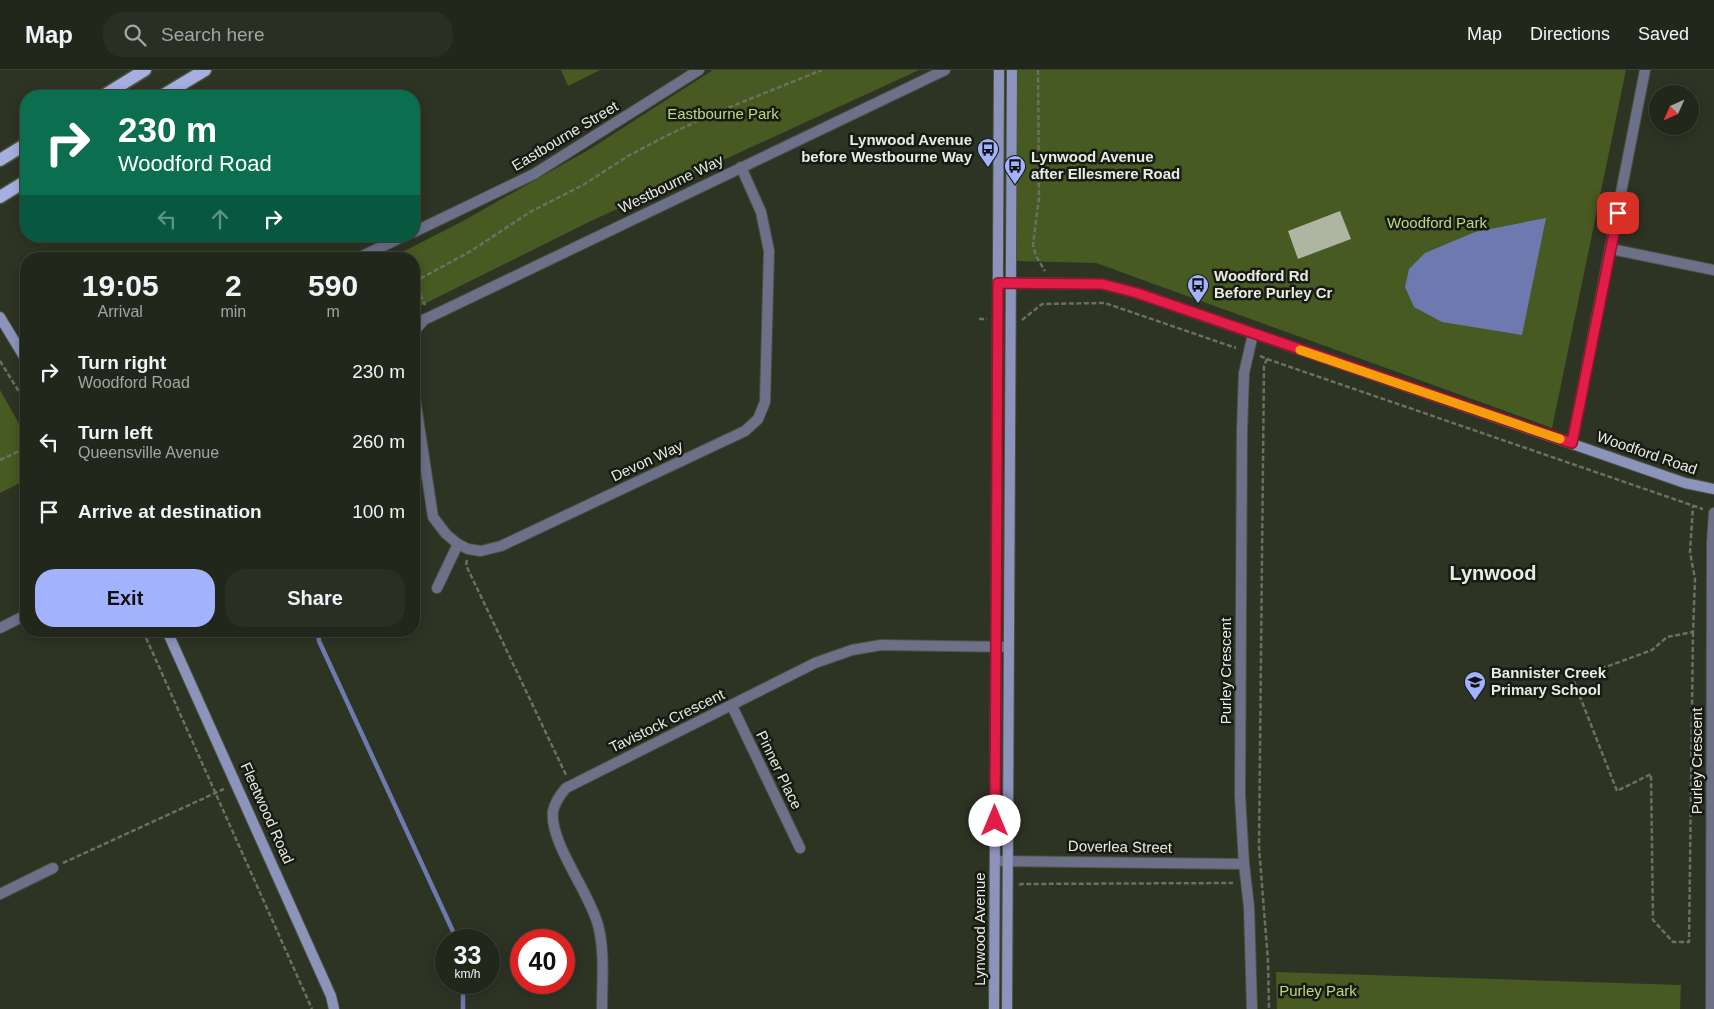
<!DOCTYPE html>
<html lang="en">
<head>
<meta charset="utf-8">
<style>
	body { margin:0; font-family:Helvetica,sans-serif; background:#2a2f24; color:#f1f3f6; height:100vh; display:flex; flex-direction:column; font-size:19px; white-space:nowrap }
	* { box-sizing:border-box; margin:0 }
	p { font-size:16px; color:#a2a5a3 }
	.icon { flex:none; width:28px; height:28px; fill:none; stroke:currentColor; stroke-width:2; stroke-linecap:round; stroke-linejoin:round }
	.map { position:relative; flex:1; overflow:hidden }
	.drawer { position:absolute; left:20px; top:182px; width:400px; height:385px; display:flex; flex-direction:column; background:#22271b; border-radius:20px; box-shadow:0 2px 12px #0003,0 0 0 1px #3f443a }
	.drawer>* { flex:none }
	.guide { position:absolute; left:20px; top:20px; width:400px; height:152px; border-radius:20px; box-shadow:0 2px 12px #0003,0 0 0 1px #3f443a; background:#0b6e4f; color:#fff; overflow:hidden }
	.needle { width:32px; rotate:225deg }
	.fabs { position:absolute; left:1649px; top:15px; display:grid; gap:10px }
	.fabs a { display:grid; place-items:center; width:50px; height:50px; border-radius:50%; background:#22271b; box-shadow:0 2px 12px #0003,0 0 0 1px #3f443a; font-size:25px }
	.speed { position:absolute; left:435px; top:859px; display:flex; gap:10px; font-size:25px; font-weight:700; text-align:center }
	.speed>* { display:grid; place-content:center; width:65px; height:65px; border-radius:50%; background:#22271b; box-shadow:0 2px 12px #0003,0 0 0 1px #3f443a; line-height:1 }
	.speed small { font-size:12px; font-weight:400 }
	.speed .limit { border:8px solid #d22; background:#fff; color:#111 }
	.pin { position:absolute; display:grid; place-items:center; width:42px; height:42px; color:#fff; margin:-21px; border-radius:10px; box-shadow:0 2px 8px #0006 }
	.me { position:absolute; width:55px; margin:-28px; rotate:0deg; stroke-linejoin:round; filter:drop-shadow(0 0 4px #0008) }
	.turn { display:flex; align-items:center; gap:18px; height:105px; padding:0 15px; font-size:22px }
	.turn .icon { width:65px; height:65px; stroke-width:2.5 }
	.turn b { display:block; font-size:35px; line-height:42px }
	.lanes { display:flex; align-items:center; height:48px; padding:0 15px; background:#0003; justify-content:center; gap:25px; direction:ltr }
	.lanes .off { opacity:.35 }
	.eta { display:flex; justify-content:space-evenly; align-items:center; height:85px; text-align:center }
	.eta b { font-size:30px; font-weight:700; line-height:35px }
	.button { display:flex; gap:10px; margin-top:auto; padding:10px 15px }
	.button a { flex:1; height:58px; border-radius:20px; background:#a3b2fd; color:#111; font-size:20px; font-weight:700; line-height:58px; text-align:center }
	.button a+a { background:#2a2f24; color:#f1f3f6 }
	ul { padding:0; list-style:none }
	li { display:flex; align-items:center; gap:15px; height:70px; padding:0 15px }
	li div { flex:1 }
	li b { display:block; font-size:19px }
	li em { font-style:normal }
	header { display:flex; align-items:center; gap:30px; box-sizing:border-box; height:70px; padding:0 25px; background:#22271b; border-bottom:1px solid #3f443a }
	header strong { font-size:24px }
	nav { display:flex; gap:28px; margin-inline-start:auto; font-size:18px }
	.search { width:350px; height:45px; background:#2a2f24; display:flex; align-items:center; gap:12px; box-sizing:border-box; padding:0 18px; border-radius:20px; color:#a2a5a3; font-size:19px }
	.map>svg:first-child { display:block }
	.green { fill:#475a21 }
	.water { fill:#6e79b0 }
	.lines { fill:none; stroke-linecap:round; stroke-linejoin:round }
	.stream { stroke:#6e79b0; stroke-width:4.5 }
	.building { fill:#aeb6a3 }
	.street-casing { stroke:#4c5142; stroke-width:12 }
	.secondary-casing { stroke:#4c5142; stroke-width:12 }
	.primary-casing { stroke:#4c5142; stroke-width:15 }
	.path { stroke:#6b7062; stroke-width:2.5; stroke-dasharray:5 2.5; stroke-linecap:butt }
	.street { stroke:#6c7189; stroke-width:10 }
	.secondary { stroke:#8c94bb; stroke-width:10 }
	.primary { stroke:#a5b0e1; stroke-width:12 }
	.route-casing { stroke:#92132f; stroke-width:12 }
	.route { stroke:#e11d48; stroke-width:9 }
	.slow { stroke:#f59e0b; stroke-width:9 }
	.labels { text-anchor:middle; stroke-width:5; stroke-linejoin:round; paint-order:stroke }
	.park-label { font-size:15px; fill:#bbd984; stroke:#181b13 }
	.street-label { font-size:15px; fill:#e8ece2; stroke:#181b13 }
	.poi-label { font-size:15px; font-weight:bold; fill:#e8ece2; stroke:#181b13; text-anchor:start }
	.district-label { font-size:20px; font-weight:bold; fill:#e8ece2; stroke:#181b13 }
</style>
</head>
<body>
<header>
<strong>Map</strong>
<div class="search"><svg class="icon" aria-label="search" viewBox="0 0 24 24"><circle cx="10" cy="10" r="6"/><path d="M15 15l6 6"/></svg>Search here</div>
<nav><a>Map</a><a>Directions</a><a>Saved</a></nav>
</header>
<div class="map">
<svg width="1714" height="939" viewBox="0 0 1714 939">
	<rect width="100%" height="100%" fill="#2e3424"/>
	<g class="green">
		<polygon points="561,0 600,0 568,16"/>
		<polygon points="713,0 919,0 591,151 414,239 414,189 389,189 463,151 590,79"/>
		<polygon points="1017,0 1626,0 1552,358 1096,193 1016,191 1012,118"/>
		<polygon points="0,320 26,366 26,410 0,423"/>
		<polygon points="1276,902 1681,915 1680,939 1277,939"/>
	</g>
	<polygon class="water" points="1546,148 1522,265 1442,252 1414,237 1405,217 1409,199 1425,183 1475,162"/>
	<g class="lines">
		<g class="stream">
			<polyline points="318,561 319,571 457,870"/>
			<polyline points="463,939 463,912"/>
		</g>
	</g>
	<polygon class="building" points="1340,141 1351,169 1298,189 1288,161"/>
	<g class="lines">
		<g class="street-casing">
			<g id="street">
				<polyline points="414,162 534,104 699,0"/>
				<polyline points="1611,179 1714,200"/>
				<polyline points="356,189 404,166"/>
				<polyline points="414,261 425,249 430,247 945,0"/>
				<polyline points="414,322 433,447 446,464 458,474 468,479 481,481 501,476 745,361 758,349 765,332 769,181 761,142 741,97"/>
				<polyline points="1572,373 1645,0"/>
				<polyline points="437,518 458,474"/>
				<polyline points="0,558 26,545"/>
				<polyline points="732,636 800,778"/>
				<polyline points="995,791 1244,794"/>
				<polyline points="0,824 53,798"/>
				<path d="M 602,939 C 602,911 605,881 598,855 C 590,823 549,772 553,741 C 555,732 560,725 566,718 L 815,593 L 852,580 L 881,575 L 1009,577"/>
				<polyline points="1252,939 1249,837 1244,794 1240,725 1242,361 1244,303 1253,264"/>
				<polyline points="1711,939 1712,473 1714,443"/>
			</g>
		</g>
		<g class="secondary-casing">
			<g id="secondary">
				<polyline points="1004,213 1102,214 1137,223 1685,413 1714,419"/>
				<polyline points="0,247 26,290"/>
				<polyline points="167,561 331,926 334,939"/>
				<polyline points="994,939 999,0"/>
				<polyline points="1007,939 1012,0"/>
			</g>
		</g>
		<g class="primary-casing">
			<g id="primary">
				<polyline points="103,26 145,0"/>
				<polyline points="162,26 205,0"/>
				<polyline points="0,90 26,74"/>
				<polyline points="0,127 26,111"/>
			</g>
		</g>
		<g class="path">
			<polyline points="1038,0 1039,128 1033,175 1036,186 1045,201"/>
			<polyline points="414,211 425,235"/>
			<polyline points="414,212 471,181 530,142 583,115 628,86 666,66 710,45 822,0"/>
			<polyline points="979,249 987,249"/>
			<polyline points="1022,250 1042,234 1105,233 1236,278"/>
			<polyline points="1260,286 1267,289 1264,296 1259,777 1268,891 1269,939"/>
			<polyline points="1267,289 1703,439"/>
			<polyline points="0,291 26,333"/>
			<polyline points="0,390 26,378"/>
			<polyline points="467,490 466,495 566,705"/>
			<polyline points="143,561 312,939"/>
			<polyline points="1693,562 1689,872 1673,872 1653,850 1651,704 1617,721 1573,609 1652,580 1667,567 1693,562 1695,509 1690,482 1693,436"/>
			<polyline points="63,793 224,719"/>
			<polyline points="1019,815 1021,814 1233,813"/>
			<polyline points="976,821 982,821"/>
		</g>
		<use href="#street" class="street"/>
		<use href="#secondary" class="secondary"/>
		<use href="#primary" class="primary"/>
	</g>
	<g class="lines">
		<g class="route-casing">
			<polyline id="route" points="995,751 998,213 1102,214 1137,223 1572,373 1618,143"/>
		</g>
		<use href="#route" class="route"/>
		<polyline class="slow" points="1300,280 1560,369"/>
	</g>
	<defs>
		<g id="bus-pin" transform="scale(1.125)"><path d="M0 17L-7.5 6A9.5 9.5 0 1 1 7.5 6Z" fill="#a3b2fd" stroke="#181b13"/><path d="M-5-6H5V4H4V6H2V4H-2V6H-4V4H-5ZM-3.5-4V0h7V-4ZM-3.5 1.2v1.5H-2V1.2ZM2 1.2v1.5H3.5V1.2Z" fill="#111"/></g>
		<g id="school-pin" transform="scale(1.125)"><path d="M0 17L-7.5 6A9.5 9.5 0 1 1 7.5 6Z" fill="#a3b2fd" stroke="#181b13"/><path d="M0-5L7-2L0 1L-7-2ZM-4 1L0 2.5L4 1V4Q0 6-4 4Z" fill="#111"/></g>
	</defs>
	<g fill-rule="evenodd">
		<use href="#bus-pin" x="988" y="79"/>
		<use href="#bus-pin" x="1015" y="96"/>
		<use href="#bus-pin" x="1198" y="215"/>
		<use href="#school-pin" x="1475" y="612"/>
	</g>
	<g class="labels">
		<g class="park-label">
			<text x="723" y="49">Eastbourne Park</text>
			<text x="1437" y="158">Woodford Park</text>
			<text x="1318" y="926">Purley Park</text>
		</g>
		<g class="street-label">
			<text transform="translate(565 66) rotate(-31)" y="5">Eastbourne Street</text>
			<text transform="translate(671 114) rotate(-26)" y="5">Westbourne Way</text>
			<text transform="translate(1647 383) rotate(19)" y="5">Woodford Road</text>
			<text transform="translate(647 391) rotate(-25)" y="5">Devon Way</text>
			<text transform="translate(1226 601) rotate(-90)" y="5">Purley Crescent</text>
			<text transform="translate(667 651) rotate(-26)" y="5">Tavistock Crescent</text>
			<text transform="translate(1697 691) rotate(-90)" y="5">Purley Crescent</text>
			<text transform="translate(779 700) rotate(64)" y="5">Pinner Place</text>
			<text transform="translate(267 743) rotate(66)" y="5">Fleetwood Road</text>
			<text transform="translate(1120 777) rotate(1)" y="5">Doverlea Street</text>
			<text transform="translate(980 859) rotate(-90)" y="5">Lynwood Avenue</text>
		</g>
		<g class="poi-label">
			<text x="972" y="75" text-anchor="end">Lynwood Avenue<tspan x="972" dy="17">before Westbourne Way</tspan></text>
			<text x="1031" y="92">Lynwood Avenue<tspan x="1031" dy="17">after Ellesmere Road</tspan></text>
			<text x="1214" y="211">Woodford Rd<tspan x="1214" dy="17">Before Purley Cr</tspan></text>
			<text x="1491" y="608">Bannister Creek<tspan x="1491" dy="17">Primary School</tspan></text>
		</g>
		<g class="district-label">
			<text x="1493" y="510">Lynwood</text>
		</g>
	</g>
</svg>
<div class="fabs">
<a><svg class="needle" viewBox="-14 -14 28 28"><path d="M0-13l5 13h-10z" fill="#e53935"/><path d="M0 13l5-13h-10z" fill="#a2a5a3"/></svg></a>
</div>
<div class="speed"><div>33<small>km/h</small></div><div class="limit">40</div></div>
<div class="pin" style="left:1618px;top:143px;background:#d93025"><svg class="icon" aria-label="arrive" viewBox="0 0 24 24"><path d="M6 21V4h12l-3 4 3 4H6"/></svg></div>
<svg class="me" style="left:995px;top:751px" viewBox="-20 -20 40 40"><circle r="19" fill="#fff"/><path d="M0-13L10 11 0 6-10 11z" fill="#e11d48"/></svg>
<div class="guide">
<div class="turn"><svg class="icon" aria-label="right" viewBox="0 0 24 24"><path d="M7 20v-9h11M14 6l5 5-5 5"/></svg><div><b>230 m</b>Woodford Road</div></div>
<div class="lanes"><svg class="icon off" aria-label="left" viewBox="0 0 24 24"><path d="M17 20v-9H6M10 6l-5 5 5 5"/></svg><svg class="icon off" aria-label="ahead" viewBox="0 0 24 24"><path d="M12 20V5M6 11l6-6 6 6"/></svg><svg class="icon" aria-label="right" viewBox="0 0 24 24"><path d="M7 20v-9h11M14 6l5 5-5 5"/></svg></div>
</div>
<section class="drawer">
<div class="eta">
<div><b>19:05</b><p>Arrival</p></div>
<div><b>2</b><p>min</p></div>
<div><b>590</b><p>m</p></div>
</div>
<ul>
<li><svg class="icon" aria-label="right" viewBox="0 0 24 24"><path d="M7 20v-9h11M14 6l5 5-5 5"/></svg><div><b>Turn right</b><p>Woodford Road</p></div><em>230 m</em></li>
<li><svg class="icon" aria-label="left" viewBox="0 0 24 24"><path d="M17 20v-9H6M10 6l-5 5 5 5"/></svg><div><b>Turn left</b><p>Queensville Avenue</p></div><em>260 m</em></li>
<li><svg class="icon" aria-label="arrive" viewBox="0 0 24 24"><path d="M6 21V4h12l-3 4 3 4H6"/></svg><div><b>Arrive at destination</b></div><em>100 m</em></li>
</ul>
<div class="button"><a>Exit</a><a>Share</a></div>
</section>
</div>
</body>
</html>
